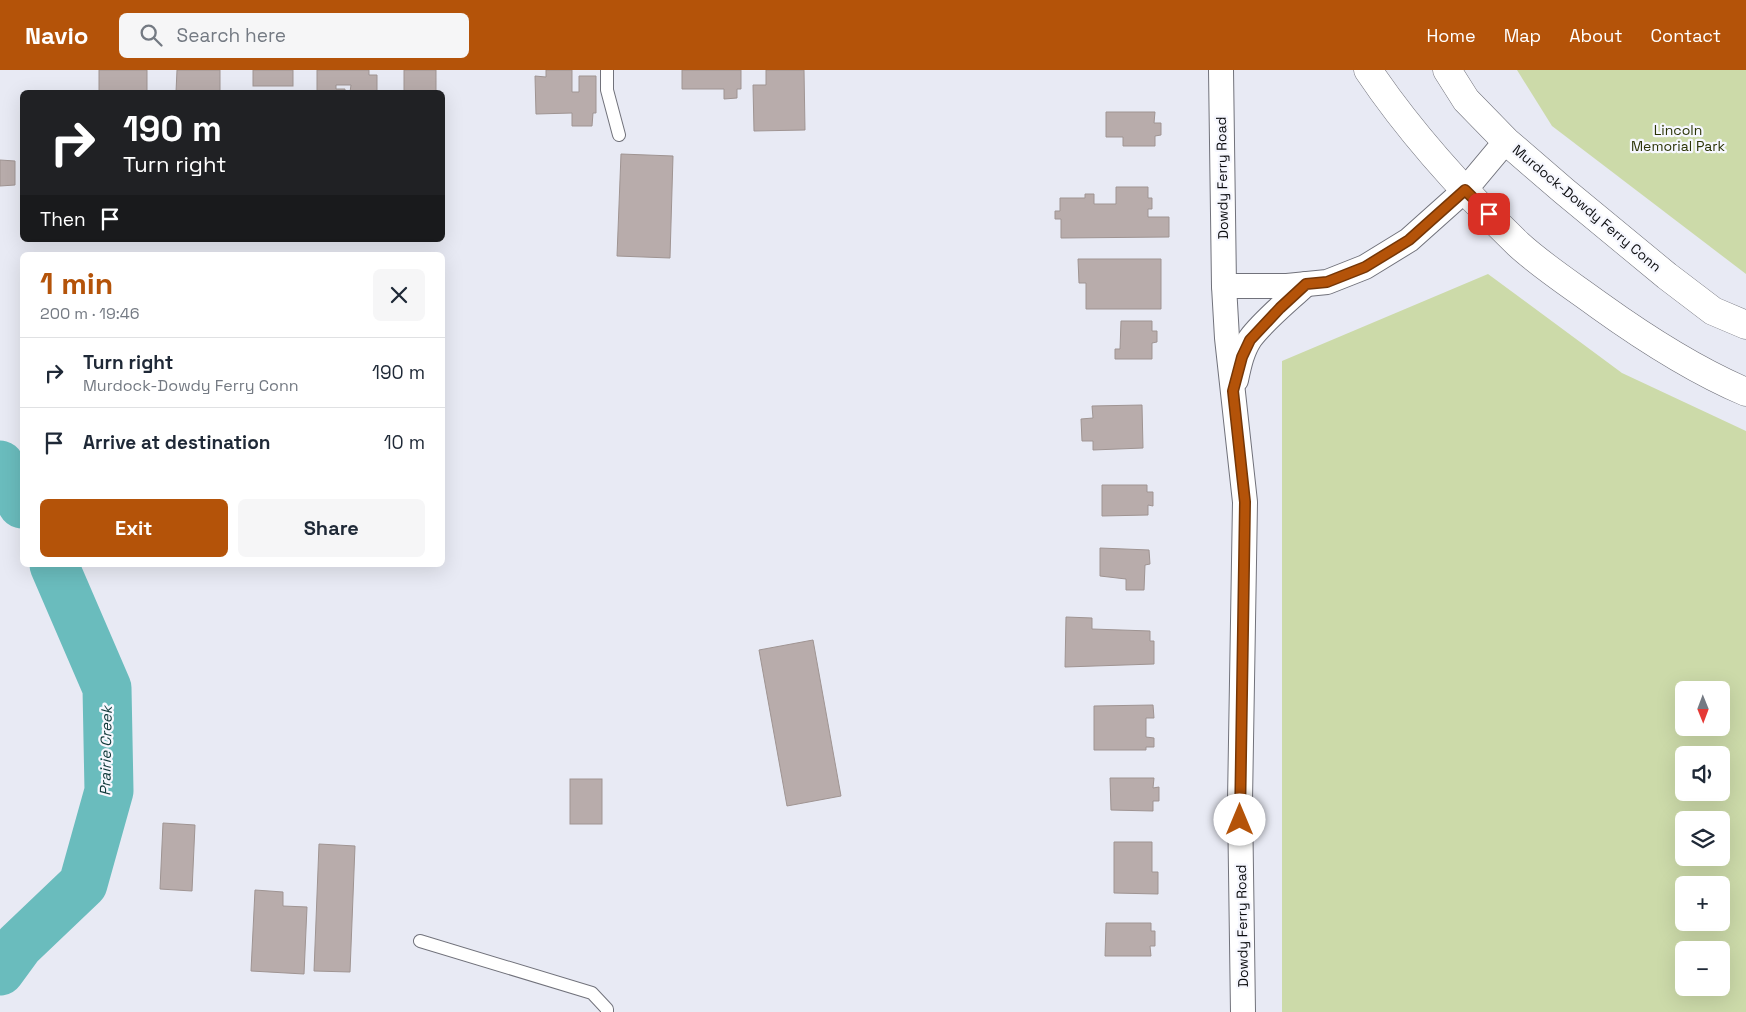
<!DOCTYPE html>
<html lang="en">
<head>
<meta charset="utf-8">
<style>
	body { margin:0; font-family:"Space Grotesk",sans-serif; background:#f6f6f7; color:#1f2937; height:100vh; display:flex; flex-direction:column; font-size:19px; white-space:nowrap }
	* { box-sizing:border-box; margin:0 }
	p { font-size:16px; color:#747a83 }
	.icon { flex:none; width:28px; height:28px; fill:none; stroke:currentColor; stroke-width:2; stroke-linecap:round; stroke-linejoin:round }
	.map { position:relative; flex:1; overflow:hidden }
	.panel { position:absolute; left:20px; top:182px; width:425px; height:315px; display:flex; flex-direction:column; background:#fff; border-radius:8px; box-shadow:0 5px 20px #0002 }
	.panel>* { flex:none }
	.banner { position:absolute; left:20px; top:20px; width:425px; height:152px; border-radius:8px; box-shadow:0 5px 20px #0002; background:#202124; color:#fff; overflow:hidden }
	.needle { width:32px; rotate:179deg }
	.controls { position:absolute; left:1675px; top:611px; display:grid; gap:10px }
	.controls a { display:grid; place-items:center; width:55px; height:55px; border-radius:8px; background:#fff; box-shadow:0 5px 20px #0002; font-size:25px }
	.pin { position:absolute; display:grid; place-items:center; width:42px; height:42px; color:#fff; margin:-21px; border-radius:10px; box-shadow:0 2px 8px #0006 }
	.me { position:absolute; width:55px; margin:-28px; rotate:0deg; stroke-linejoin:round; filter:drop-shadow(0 0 4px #0008) }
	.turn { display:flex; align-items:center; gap:18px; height:105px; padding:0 20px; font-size:22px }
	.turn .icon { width:65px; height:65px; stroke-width:2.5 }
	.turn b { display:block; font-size:35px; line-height:42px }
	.then { display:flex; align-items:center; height:48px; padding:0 20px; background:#0003; gap:10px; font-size:19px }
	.round { display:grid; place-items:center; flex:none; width:52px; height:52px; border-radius:8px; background:#f6f6f7 }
	.summary { display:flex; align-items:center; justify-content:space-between; height:85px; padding:0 20px }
	h1 { font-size:30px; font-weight:700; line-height:38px; color:#b45309 }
	.action { display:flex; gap:10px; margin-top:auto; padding:10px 20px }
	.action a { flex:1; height:58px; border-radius:8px; background:#b45309; color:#fff; font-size:20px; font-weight:700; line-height:58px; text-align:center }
	.action a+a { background:#f6f6f7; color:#1f2937 }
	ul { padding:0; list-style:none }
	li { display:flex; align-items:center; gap:15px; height:70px; padding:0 20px; border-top:1px solid #e0e1e3 }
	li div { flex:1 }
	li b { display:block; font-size:19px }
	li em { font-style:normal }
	header { display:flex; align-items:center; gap:30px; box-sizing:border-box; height:70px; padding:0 25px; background:#b45309; color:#fff }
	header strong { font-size:24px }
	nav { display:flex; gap:28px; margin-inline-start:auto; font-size:18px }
	.search { width:350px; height:45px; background:#f6f6f7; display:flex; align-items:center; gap:12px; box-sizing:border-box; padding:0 18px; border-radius:8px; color:#747a83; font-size:19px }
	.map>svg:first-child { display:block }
	.green { fill:#ccdaa9; fill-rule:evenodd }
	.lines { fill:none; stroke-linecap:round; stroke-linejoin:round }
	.river { stroke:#6abcbd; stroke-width:49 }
	.building { fill:#b8acab; stroke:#9f9492 }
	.lane-casing { stroke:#71727b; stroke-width:14 }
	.street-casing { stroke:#71727b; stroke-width:26 }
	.secondary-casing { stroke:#71727b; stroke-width:29 }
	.lane { stroke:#fff; stroke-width:12 }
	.street { stroke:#fff; stroke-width:24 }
	.secondary { stroke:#fff; stroke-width:28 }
	.route-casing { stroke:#753606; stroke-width:12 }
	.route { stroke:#b45309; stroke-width:9 }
	.labels { text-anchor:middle; stroke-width:4.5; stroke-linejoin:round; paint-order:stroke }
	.park-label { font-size:14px; fill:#2b3406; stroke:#f6f7fe }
	.street-label { font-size:14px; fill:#0c0d10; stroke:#f6f7fe }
	.water-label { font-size:15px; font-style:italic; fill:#113a3a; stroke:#f6f7fe }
</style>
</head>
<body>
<header>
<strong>Navio</strong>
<div class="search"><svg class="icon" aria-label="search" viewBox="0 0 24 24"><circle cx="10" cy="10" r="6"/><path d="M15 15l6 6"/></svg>Search here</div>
<nav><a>Home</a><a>Map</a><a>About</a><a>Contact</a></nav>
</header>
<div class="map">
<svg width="1746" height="942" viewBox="0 0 1746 942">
	<rect width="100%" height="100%" fill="#e8eaf4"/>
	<g class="green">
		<polygon points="1517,0 1746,0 1746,204 1552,56"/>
		<path d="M 1488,204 L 1622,303 L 1746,361 L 1746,942 L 1282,942 L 1282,291 ZM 1684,620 L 1721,620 L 1721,658 L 1684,658 ZM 1684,685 L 1721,685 L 1721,722 L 1684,722 ZM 1684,750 L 1721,750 L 1721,788 L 1684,788 ZM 1684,815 L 1721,815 L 1721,852 L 1684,852 ZM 1684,880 L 1721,880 L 1721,918 L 1684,918 Z"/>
	</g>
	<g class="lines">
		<g class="river">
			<polyline points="0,395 22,434"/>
			<polyline points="0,901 19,875 83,814 109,721 107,618 54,495"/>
		</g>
	</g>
	<g class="building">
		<rect x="99" y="0" width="48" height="22"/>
		<polygon points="177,0 220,0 220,22 176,22"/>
		<rect x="253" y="0" width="40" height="16"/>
		<polygon points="317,0 369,0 369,5 377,5 377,22 350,22 351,15 336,15 336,19 345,19 345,22 317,22"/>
		<rect x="404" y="0" width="32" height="22"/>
		<polygon points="546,0 572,0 572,22 579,22 579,6 596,6 596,43 593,43 592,56 572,56 572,43 536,44 535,6 546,7"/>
		<polygon points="682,0 741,0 741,19 737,19 737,28 724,29 724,19 682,19"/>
		<polygon points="766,0 804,0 805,60 754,61 753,15 766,15"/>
		<polygon points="1106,42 1155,42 1154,53 1161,53 1161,65 1155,66 1155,76 1123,76 1123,67 1106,67"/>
		<polygon points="621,84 673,86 670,188 617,186"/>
		<polygon points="0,90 15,91 15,115 0,116"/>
		<polygon points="1116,117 1148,117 1148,128 1152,128 1152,139 1148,139 1148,147 1169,147 1169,167 1061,168 1061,149 1055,149 1055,141 1060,141 1060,128 1085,128 1085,124 1094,124 1094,134 1116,134"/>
		<polygon points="1078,189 1161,189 1161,239 1086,239 1086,213 1079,213"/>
		<polygon points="1121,251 1152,251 1152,261 1157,261 1157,272 1152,273 1152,289 1115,289 1115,279 1120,279"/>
		<polygon points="1142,335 1143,378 1093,380 1093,371 1082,371 1081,349 1093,348 1092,336"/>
		<polygon points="1102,415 1147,415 1147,422 1153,422 1153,436 1148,435 1148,445 1102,446"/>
		<polygon points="1100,478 1149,480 1150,494 1145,495 1144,520 1126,520 1126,509 1100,506"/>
		<polygon points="1066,547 1092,548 1092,559 1150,561 1150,571 1154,571 1154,594 1065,597"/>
		<polygon points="813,570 841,726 787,736 759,580"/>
		<polygon points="1153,635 1154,648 1146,648 1146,667 1154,668 1154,677 1146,677 1146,680 1094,680 1094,636"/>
		<polygon points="1110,708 1154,708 1153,718 1159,717 1159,731 1153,731 1153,741 1111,740"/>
		<rect x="570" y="709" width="32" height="45"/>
		<polygon points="163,753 195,755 192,821 160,819"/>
		<polygon points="1114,772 1152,772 1152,802 1158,802 1158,824 1114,823"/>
		<polygon points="319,774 355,776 350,902 314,901"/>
		<polygon points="255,820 283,822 283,836 307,837 304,904 251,901"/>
		<polygon points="1106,853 1151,853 1151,861 1155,861 1155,876 1150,876 1151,886 1105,886"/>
	</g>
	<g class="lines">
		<g class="lane-casing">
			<g id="lane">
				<polyline points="607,0 607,20 619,65"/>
				<polyline points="420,871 592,923 607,939 607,942"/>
			</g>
		</g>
		<g class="street-casing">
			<g id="street">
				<polyline points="1221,0 1224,216 1227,268 1245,432 1240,731 1243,942"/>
				<polyline points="1224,216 1287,216 1327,212 1365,197 1409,170 1465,120 1506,71"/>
				<path d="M 1236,310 C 1239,296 1242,281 1250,269 C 1263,251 1289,230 1306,214"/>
			</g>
		</g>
		<g class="secondary-casing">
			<g id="secondary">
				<path d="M 1368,0 C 1411,64 1463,121 1518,174 C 1543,197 1573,216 1600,236 C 1646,269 1694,300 1746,322"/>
				<polyline points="1447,0 1466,30 1506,71 1564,121 1667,206 1713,241 1746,255"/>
			</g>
		</g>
		<use href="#lane" class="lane"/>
		<use href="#street" class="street"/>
		<use href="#secondary" class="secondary"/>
	</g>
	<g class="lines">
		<g class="route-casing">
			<polyline id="route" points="1240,750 1245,432 1233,321 1242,287 1250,270 1280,238 1306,214 1327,212 1365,197 1409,170 1465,120 1489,144"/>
		</g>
		<use href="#route" class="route"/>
	</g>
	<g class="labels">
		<g class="park-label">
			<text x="1678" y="65">Lincoln<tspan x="1678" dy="16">Memorial Park</tspan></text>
		</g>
		<g class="street-label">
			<text transform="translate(1222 108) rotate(-91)" y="5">Dowdy Ferry Road</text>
			<text transform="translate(1587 138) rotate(40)" y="5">Murdock-Dowdy Ferry Conn</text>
			<text transform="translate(1242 856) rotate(-91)" y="5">Dowdy Ferry Road</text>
		</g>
		<g class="water-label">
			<text transform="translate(106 681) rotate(-89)" y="5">Prairie Creek</text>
		</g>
	</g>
</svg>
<div class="controls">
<a><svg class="needle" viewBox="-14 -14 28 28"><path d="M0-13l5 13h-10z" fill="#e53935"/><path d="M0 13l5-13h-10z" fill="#747a83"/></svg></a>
<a><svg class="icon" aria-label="sound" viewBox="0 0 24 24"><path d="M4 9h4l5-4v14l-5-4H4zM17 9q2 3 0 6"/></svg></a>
<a><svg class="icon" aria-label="layers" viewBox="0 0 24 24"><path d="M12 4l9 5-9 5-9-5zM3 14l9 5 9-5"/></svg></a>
<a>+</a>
<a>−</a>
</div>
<div class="pin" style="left:1489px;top:144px;background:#d93025"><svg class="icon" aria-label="arrive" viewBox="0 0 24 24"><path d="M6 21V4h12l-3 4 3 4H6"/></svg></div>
<svg class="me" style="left:1240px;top:750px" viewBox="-20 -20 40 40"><circle r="19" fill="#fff"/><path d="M0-13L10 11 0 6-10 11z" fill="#b45309"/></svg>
<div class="banner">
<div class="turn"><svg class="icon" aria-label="right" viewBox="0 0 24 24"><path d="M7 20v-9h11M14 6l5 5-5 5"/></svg><div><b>190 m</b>Turn right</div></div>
<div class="then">Then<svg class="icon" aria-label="arrive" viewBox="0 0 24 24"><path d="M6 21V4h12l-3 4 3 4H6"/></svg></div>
</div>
<section class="panel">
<div class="summary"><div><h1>1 min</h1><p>200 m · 19:46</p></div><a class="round"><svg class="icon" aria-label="close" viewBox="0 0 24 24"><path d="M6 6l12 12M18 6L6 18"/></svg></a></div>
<ul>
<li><svg class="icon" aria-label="right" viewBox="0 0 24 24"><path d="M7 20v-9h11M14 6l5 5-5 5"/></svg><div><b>Turn right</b><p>Murdock-Dowdy Ferry Conn</p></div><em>190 m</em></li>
<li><svg class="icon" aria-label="arrive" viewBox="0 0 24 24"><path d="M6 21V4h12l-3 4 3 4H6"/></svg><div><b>Arrive at destination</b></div><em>10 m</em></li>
</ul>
<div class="action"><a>Exit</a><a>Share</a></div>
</section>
</div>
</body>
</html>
